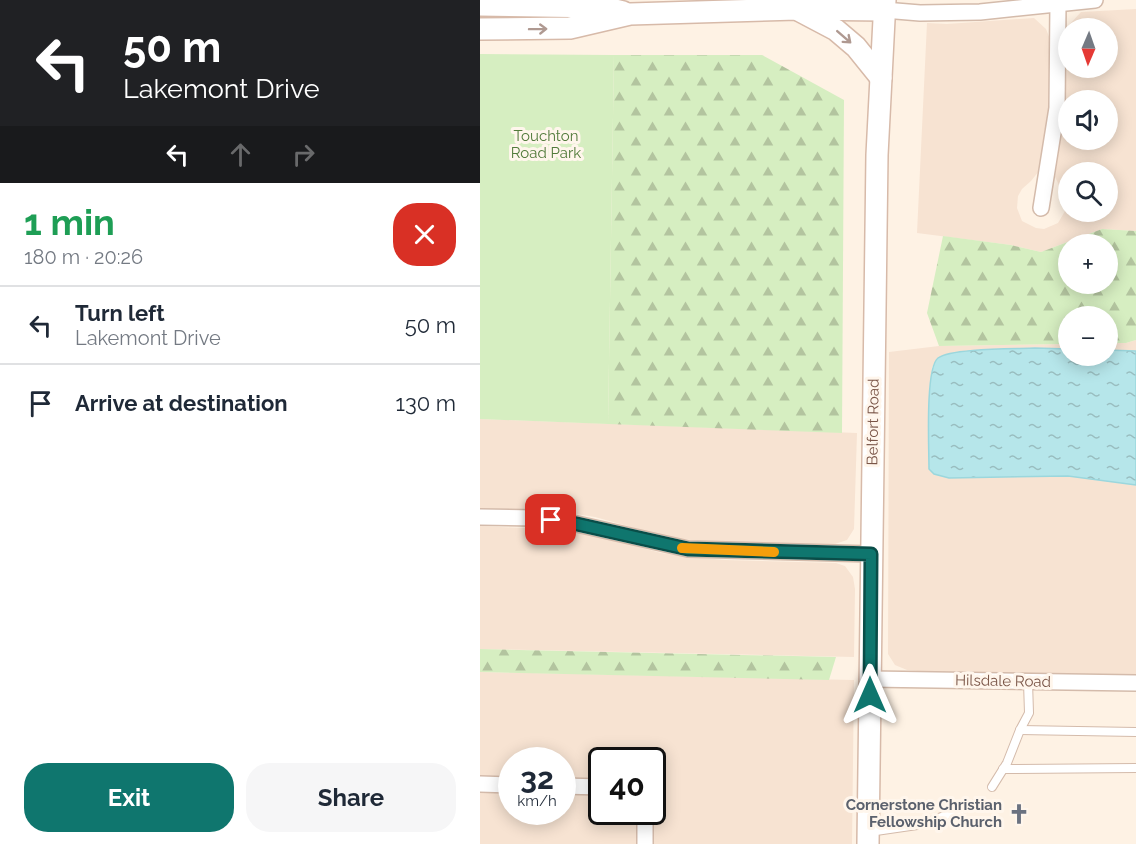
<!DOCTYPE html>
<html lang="en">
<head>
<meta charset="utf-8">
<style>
	body { margin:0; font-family:Raleway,sans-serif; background:#f6f6f7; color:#1f2937; height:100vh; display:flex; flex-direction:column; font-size:22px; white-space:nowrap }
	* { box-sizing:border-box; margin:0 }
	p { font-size:20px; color:#747a83 }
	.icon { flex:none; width:33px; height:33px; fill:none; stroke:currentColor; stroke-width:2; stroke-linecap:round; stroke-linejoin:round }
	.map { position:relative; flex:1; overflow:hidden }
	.side { display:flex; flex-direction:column; background:#fff; width:480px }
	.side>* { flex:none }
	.hud { background:#202124; color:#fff; overflow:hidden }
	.needle { width:39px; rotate:182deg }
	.controls { position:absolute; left:578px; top:18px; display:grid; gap:12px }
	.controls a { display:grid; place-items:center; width:60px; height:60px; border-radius:50%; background:#fff; box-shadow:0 3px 15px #0003; font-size:30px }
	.speed { position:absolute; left:18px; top:747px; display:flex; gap:12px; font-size:30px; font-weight:700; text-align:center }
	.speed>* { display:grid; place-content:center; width:78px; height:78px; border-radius:50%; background:#fff; box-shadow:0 3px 15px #0003; line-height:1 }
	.speed small { font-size:15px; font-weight:400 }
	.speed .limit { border:3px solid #111; border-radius:9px; background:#fff; color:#111 }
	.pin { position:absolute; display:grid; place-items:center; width:51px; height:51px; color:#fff; margin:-26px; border-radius:12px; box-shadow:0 3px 9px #0006 }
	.me { position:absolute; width:66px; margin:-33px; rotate:0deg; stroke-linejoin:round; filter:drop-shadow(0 0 4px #0008) }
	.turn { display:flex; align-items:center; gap:21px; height:126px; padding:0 24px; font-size:27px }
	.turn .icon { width:78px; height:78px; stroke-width:2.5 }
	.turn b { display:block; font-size:42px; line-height:51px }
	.lanes { display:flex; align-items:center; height:57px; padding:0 24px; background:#0003; justify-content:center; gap:30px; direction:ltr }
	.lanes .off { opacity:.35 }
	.round { display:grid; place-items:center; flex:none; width:63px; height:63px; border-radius:24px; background:#f6f6f7 }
	.head { display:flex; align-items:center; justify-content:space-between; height:102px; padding:0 24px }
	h1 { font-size:36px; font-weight:700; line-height:45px; color:#1e9e55 }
	.button { display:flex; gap:12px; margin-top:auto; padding:12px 24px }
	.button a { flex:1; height:69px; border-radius:24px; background:#0f766e; color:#fff; font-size:24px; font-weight:700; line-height:69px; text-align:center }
	.button a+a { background:#f6f6f7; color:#1f2937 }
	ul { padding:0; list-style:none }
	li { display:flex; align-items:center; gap:18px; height:78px; padding:0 24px; border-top:2px solid #e0e1e3 }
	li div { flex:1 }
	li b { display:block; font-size:22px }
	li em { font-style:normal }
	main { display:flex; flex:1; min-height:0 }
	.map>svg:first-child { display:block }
	.residential { fill:#f7e3d2; fill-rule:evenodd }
	.forest { fill:url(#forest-firs); fill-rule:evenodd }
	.green { fill:#d6eec1 }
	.water { fill:url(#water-ripples); stroke:#9bd7dd; stroke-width:1.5 }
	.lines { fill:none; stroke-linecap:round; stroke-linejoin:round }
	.lane-casing { stroke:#d4bbab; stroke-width:10 }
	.street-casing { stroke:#d4bbab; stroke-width:18 }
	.secondary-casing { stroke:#d7baa9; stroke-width:24 }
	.lane { stroke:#fff; stroke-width:8 }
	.street { stroke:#fff; stroke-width:15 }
	.secondary { stroke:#fff; stroke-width:21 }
	.oneway { stroke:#af9991 }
	.route-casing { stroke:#0a4d48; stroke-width:15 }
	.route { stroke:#0f766e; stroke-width:10 }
	.slow { stroke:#f59e0b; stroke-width:10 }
	.labels { text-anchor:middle; stroke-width:6; stroke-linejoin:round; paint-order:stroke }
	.park-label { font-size:15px; fill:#527b3b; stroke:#fff6ec }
	.street-label { font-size:15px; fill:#7a5547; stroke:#fff6ec }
	.worship-label { font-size:15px; font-weight:bold; fill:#5b616d; stroke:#fff6ec; text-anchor:end }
</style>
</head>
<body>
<main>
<section class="side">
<div class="hud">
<div class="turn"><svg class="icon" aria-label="left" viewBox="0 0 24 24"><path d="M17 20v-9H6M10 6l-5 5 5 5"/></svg><div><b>50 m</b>Lakemont Drive</div></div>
<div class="lanes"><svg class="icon" aria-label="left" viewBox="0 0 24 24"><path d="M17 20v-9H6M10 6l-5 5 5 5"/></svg><svg class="icon off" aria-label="ahead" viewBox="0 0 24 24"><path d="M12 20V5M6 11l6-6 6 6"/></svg><svg class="icon off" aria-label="right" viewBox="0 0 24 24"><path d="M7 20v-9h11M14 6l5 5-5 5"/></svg></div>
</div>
<div class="head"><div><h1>1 min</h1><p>180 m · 20:26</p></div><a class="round" style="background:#d93025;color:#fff"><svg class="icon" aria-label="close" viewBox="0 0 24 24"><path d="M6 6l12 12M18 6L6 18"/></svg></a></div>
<ul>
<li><svg class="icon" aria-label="left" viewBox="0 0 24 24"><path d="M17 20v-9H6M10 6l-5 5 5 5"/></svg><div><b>Turn left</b><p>Lakemont Drive</p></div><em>50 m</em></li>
<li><svg class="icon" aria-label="arrive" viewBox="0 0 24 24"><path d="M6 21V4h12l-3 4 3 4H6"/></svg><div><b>Arrive at destination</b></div><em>130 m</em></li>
</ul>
<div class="button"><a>Exit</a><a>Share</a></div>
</section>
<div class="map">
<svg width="656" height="844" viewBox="0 0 656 844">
	<defs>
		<pattern id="forest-firs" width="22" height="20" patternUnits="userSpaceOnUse" patternTransform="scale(1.5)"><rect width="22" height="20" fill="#d6eec1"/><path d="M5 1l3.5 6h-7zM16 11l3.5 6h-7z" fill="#b3c49f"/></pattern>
		<pattern id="water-ripples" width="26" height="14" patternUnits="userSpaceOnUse" patternTransform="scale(1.5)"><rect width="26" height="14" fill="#b6e6ea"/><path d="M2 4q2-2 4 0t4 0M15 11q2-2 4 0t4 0" fill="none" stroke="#99bdbf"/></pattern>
	</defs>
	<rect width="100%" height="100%" fill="#fef2e4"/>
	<g class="residential">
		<path d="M 656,9 L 656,231 L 622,229 L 561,252 L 531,245 L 437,233 L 447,23 L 467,24 L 554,18 L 566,29 L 570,39 L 568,113 L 559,171 L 551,181 L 542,189 L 538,196 L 537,208 L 542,221 L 556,228 L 564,229 L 578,223 L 585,211 L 585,197 L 575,177 L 585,108 L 588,29 L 588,68 L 627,68 L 627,28 L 588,28 L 589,25 L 601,12 ZM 588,100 L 627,100 L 627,140 L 588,140 ZM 588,172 L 627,172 L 627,212 L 588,212 Z"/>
		<polygon points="656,340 656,351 627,350 627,343 646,343"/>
		<polygon points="588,344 588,349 555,348 475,353 458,358 452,367 448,412 449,469 469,478 588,476 656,485 656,675 461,673 427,670 415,665 408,654 409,352 459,346"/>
		<polygon points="0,419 377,433 374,529 367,540 352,545 225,542 183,536 115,517 89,513 0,509"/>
		<polygon points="0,526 82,530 122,537 181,553 210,557 245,560 356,563 365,566 373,577 375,589 374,657 0,649"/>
		<polygon points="0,672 374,680 372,844 172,844 172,760 122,760 121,780 83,779 82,760 32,760 31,777 0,777"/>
		<polygon points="0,791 31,792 32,812 82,812 83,793 121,794 122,812 155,812 159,825 158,844 0,844"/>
	</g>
	<g class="forest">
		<polygon points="134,55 282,55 364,100 362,433 128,424"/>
		<path d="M 622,229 L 656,231 L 656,340 L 646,343 L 627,343 L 627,316 L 588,316 L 588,344 L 459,346 L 447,313 L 463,236 L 531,245 L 561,252 ZM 588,244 L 627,244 L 627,284 L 588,284 Z"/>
		<polygon points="0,649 356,657 349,680 0,672"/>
	</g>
	<polygon class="green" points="0,54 134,55 128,424 0,419"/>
	<path class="water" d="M 555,348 L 588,349 L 588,356 L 627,356 L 627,350 L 656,351 L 656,485 L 588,476 L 469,478 L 454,474 L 449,469 C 449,450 445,368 458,358 C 471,348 537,349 555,348 Z"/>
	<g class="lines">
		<g class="lane-casing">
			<g id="lane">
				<polyline points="540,730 656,732"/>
				<polyline points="523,769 656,768"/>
				<polyline points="512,787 527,763 540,730 549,713 548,682"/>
				<polyline points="389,832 444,824 497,803"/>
			</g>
		</g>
		<g class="street-casing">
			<g id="street">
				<polyline points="404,10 440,13 500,12 615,0"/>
				<polyline points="561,208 577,108 578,3"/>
				<polyline points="0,517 54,518 88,522 208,549 391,554"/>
				<polyline points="390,679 656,683"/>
				<polyline points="0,784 32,785"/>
				<polyline points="82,786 122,787"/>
				<polyline points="163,812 165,821 165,844"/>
			</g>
		</g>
		<g class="secondary-casing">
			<g id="secondary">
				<polyline points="0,5 123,7 143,12"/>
				<polyline points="320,11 356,30 376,47 401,78"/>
				<polyline points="0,29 90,28 150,14 317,9 404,10"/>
				<polyline points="388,844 397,155 405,0"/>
			</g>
		</g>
		<use href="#lane" class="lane"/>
		<use href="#street" class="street"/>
		<use href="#secondary" class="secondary"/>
	</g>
	<defs><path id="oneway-shaft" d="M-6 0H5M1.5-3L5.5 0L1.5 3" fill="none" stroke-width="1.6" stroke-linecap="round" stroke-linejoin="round" transform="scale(1.5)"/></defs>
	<g class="oneway">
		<use href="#oneway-shaft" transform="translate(58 29) rotate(-1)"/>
		<use href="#oneway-shaft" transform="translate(364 37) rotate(41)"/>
	</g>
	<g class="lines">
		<g class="route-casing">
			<polyline id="route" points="71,520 88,522 208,549 391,554 390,695"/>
		</g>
		<use href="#route" class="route"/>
		<polyline class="slow" points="202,548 294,552"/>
	</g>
	<defs>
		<g id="church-bare" transform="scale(1.62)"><path d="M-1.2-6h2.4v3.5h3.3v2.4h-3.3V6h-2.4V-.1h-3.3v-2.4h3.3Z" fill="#6b7280" stroke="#fff6ec" stroke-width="2.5" paint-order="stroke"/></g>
	</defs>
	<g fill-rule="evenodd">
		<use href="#church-bare" x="539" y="814"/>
	</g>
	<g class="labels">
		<g class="park-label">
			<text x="66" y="141">Touchton<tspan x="66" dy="17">Road Park</tspan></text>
		</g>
		<g class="street-label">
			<text transform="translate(393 422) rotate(-89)" y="5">Belfort Road</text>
			<text transform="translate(523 681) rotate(1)" y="5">Hilsdale Road</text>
		</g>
		<g class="worship-label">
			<text x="522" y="810">Cornerstone Christian<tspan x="522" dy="17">Fellowship Church</tspan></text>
		</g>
	</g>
</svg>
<div class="controls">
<a><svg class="needle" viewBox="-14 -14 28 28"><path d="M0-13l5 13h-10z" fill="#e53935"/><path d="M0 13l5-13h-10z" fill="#747a83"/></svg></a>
<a><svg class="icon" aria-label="sound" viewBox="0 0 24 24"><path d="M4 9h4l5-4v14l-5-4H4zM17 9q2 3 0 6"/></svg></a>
<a><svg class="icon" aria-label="search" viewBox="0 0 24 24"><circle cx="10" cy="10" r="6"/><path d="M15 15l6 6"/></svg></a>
<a>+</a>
<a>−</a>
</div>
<div class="speed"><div>32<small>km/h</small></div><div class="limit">40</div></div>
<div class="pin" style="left:71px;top:520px;background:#d93025"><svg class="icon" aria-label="arrive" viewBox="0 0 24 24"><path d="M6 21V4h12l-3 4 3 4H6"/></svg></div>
<svg class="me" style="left:390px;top:695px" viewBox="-20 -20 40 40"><path d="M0-17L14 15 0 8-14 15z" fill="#0f766e" stroke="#fff" stroke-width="4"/></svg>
</div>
</main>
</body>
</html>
